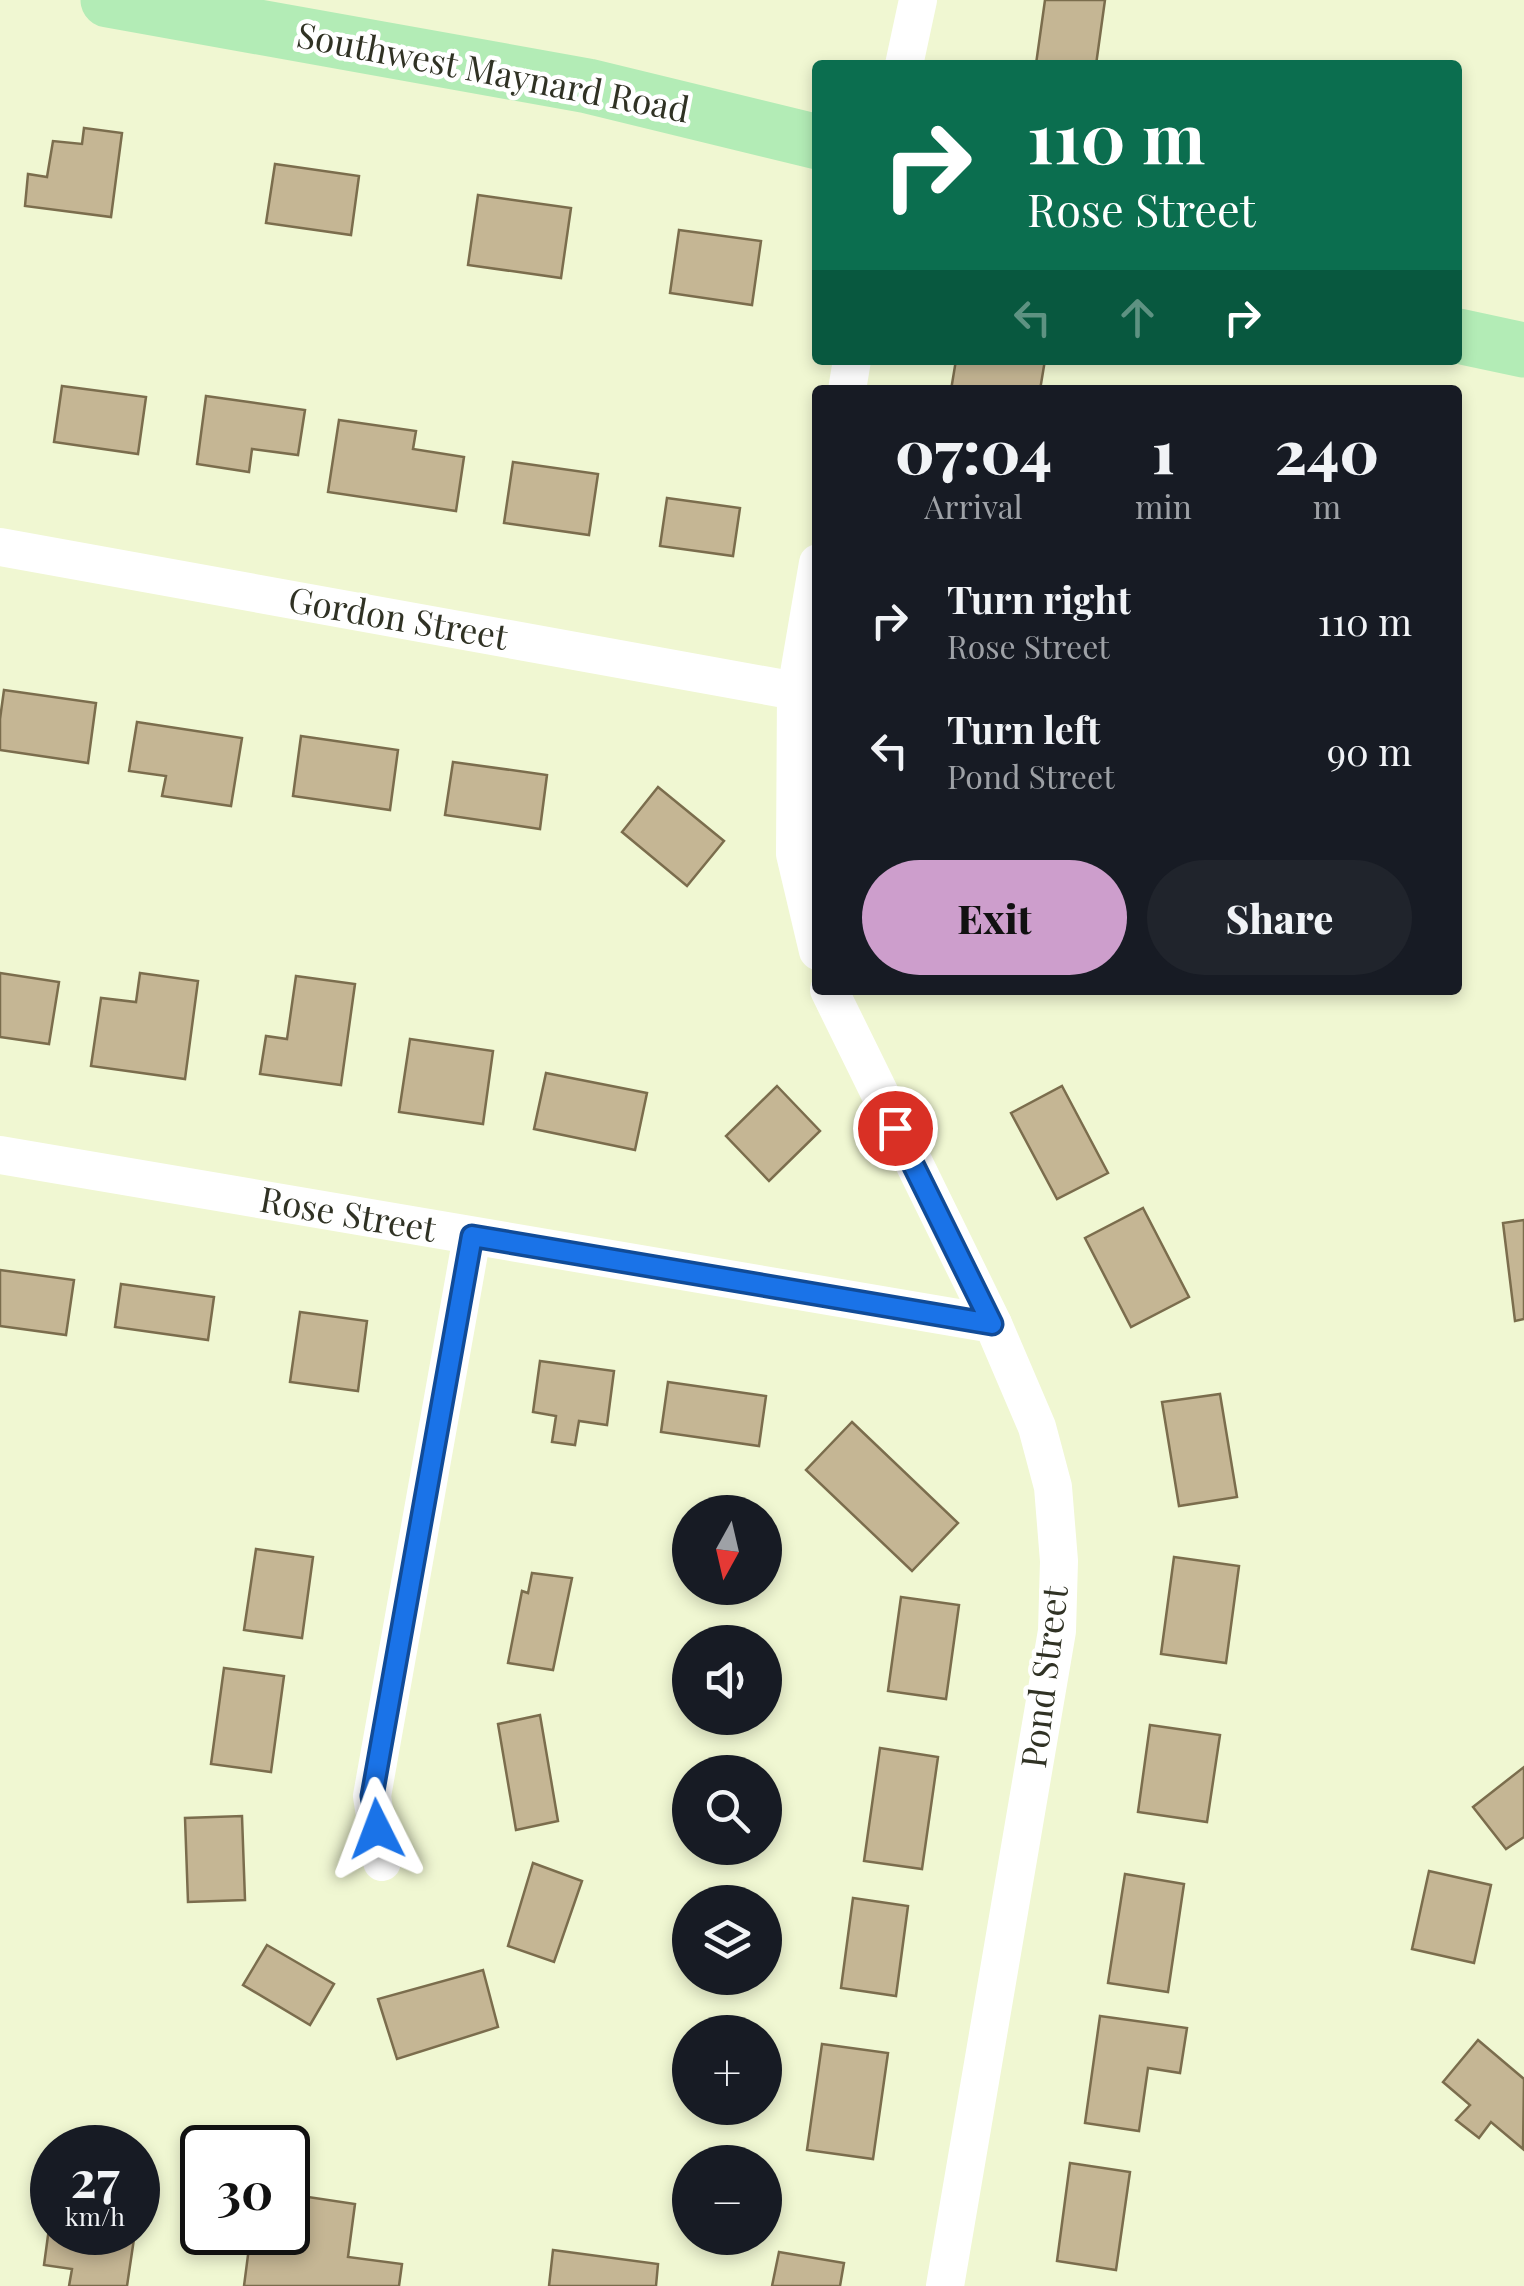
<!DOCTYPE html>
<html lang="en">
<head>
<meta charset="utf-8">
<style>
	body { margin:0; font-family:"Playfair Display",serif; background:#20242c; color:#f1f3f6; height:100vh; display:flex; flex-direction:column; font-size:38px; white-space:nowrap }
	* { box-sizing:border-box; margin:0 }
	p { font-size:32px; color:#9ea1a6 }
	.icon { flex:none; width:55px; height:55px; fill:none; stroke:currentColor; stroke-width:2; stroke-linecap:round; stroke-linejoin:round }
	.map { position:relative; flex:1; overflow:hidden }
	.details { position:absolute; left:812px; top:385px; width:650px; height:610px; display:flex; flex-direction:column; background:#171b24; border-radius:10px; box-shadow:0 5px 15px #0003 }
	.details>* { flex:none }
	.banner { position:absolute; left:812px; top:60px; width:650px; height:305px; border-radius:10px; box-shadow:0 5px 15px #0003; background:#0b6e4f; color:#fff; overflow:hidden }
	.needle { width:65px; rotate:188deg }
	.fabs { position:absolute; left:672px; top:1495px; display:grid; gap:20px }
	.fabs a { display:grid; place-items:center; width:110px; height:110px; border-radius:50%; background:#171b24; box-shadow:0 5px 15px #0003; font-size:50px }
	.speed { position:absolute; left:30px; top:2125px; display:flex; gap:20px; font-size:50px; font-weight:700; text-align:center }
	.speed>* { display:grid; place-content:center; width:130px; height:130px; border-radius:50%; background:#171b24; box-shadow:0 5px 15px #0003; line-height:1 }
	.speed small { font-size:25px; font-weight:400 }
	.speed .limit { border:5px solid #111; border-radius:15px; background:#fff; color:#111 }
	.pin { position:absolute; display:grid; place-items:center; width:85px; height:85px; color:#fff; margin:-42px; border:5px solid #fff; border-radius:50%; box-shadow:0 2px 10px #0007 }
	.me { position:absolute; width:110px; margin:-55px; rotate:357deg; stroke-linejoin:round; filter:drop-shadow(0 0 8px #0008) }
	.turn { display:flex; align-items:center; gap:35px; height:210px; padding:0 50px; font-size:45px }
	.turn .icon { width:130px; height:130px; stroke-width:2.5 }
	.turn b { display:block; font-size:70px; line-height:85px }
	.lanes { display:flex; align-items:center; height:95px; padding:0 50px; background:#0003; justify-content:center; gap:50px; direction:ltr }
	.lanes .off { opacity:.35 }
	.eta { display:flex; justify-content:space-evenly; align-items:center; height:170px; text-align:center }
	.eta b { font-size:60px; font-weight:800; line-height:70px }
	.button { display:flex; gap:20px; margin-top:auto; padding:20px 50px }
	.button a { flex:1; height:115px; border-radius:60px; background:#cd9ecc; color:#111; font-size:40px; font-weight:800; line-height:115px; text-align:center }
	.button a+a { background:#20242c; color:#f1f3f6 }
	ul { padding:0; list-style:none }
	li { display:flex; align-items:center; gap:30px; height:130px; padding:0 50px }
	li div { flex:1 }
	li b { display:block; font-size:38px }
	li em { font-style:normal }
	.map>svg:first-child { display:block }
	.building { fill:#c5b694; stroke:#7b6d4d; stroke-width:2.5 }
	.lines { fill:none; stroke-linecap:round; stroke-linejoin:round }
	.minor { stroke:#fff; stroke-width:38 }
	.primary { stroke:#b3ecb6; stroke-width:55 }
	.route-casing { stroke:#114b97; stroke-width:25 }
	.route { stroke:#1a73e8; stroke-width:18 }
	.labels { text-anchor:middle; stroke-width:9; stroke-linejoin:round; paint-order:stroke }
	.street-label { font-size:35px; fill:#303224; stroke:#fff }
</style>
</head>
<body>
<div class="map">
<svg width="1524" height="2286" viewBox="0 0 1524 2286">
	<rect width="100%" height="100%" fill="#f0f7d2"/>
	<g class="building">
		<polygon points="1045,0 1105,0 1096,65 1036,64"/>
		<polygon points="84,128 122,133 111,217 25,206 28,174 47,177 53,141 82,144"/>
		<polygon points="275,164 359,176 351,235 266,223"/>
		<polygon points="478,195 571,208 561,278 468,265"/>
		<polygon points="679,230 761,241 752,305 670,293"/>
		<polygon points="956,360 1045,360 1040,390 951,390"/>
		<polygon points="62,386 146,397 138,454 54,442"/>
		<polygon points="206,396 305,410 298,455 252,449 249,472 197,464"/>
		<polygon points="339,420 416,431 413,449 464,457 456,511 328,492"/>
		<polygon points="513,462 598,474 589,535 504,523"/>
		<polygon points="667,498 740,508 733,556 660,546"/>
		<polygon points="4,690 96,703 88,763 0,750 0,719"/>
		<polygon points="137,722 242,738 231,806 162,796 166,776 129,771"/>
		<polygon points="301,736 398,750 390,810 293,796"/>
		<polygon points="453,762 547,775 540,829 445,815"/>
		<polygon points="658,787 724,841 687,886 622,832"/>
		<polygon points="0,973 59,982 49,1044 0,1037"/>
		<polygon points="140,973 198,981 185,1079 91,1066 101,998 136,1002"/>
		<polygon points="296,976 355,984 341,1085 260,1074 266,1036 287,1039"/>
		<polygon points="410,1039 493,1051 483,1124 399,1112"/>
		<polygon points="546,1073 647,1093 635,1150 534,1129"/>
		<polygon points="777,1086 820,1131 769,1181 726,1136"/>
		<polygon points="1062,1086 1108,1173 1057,1199 1011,1113"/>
		<polygon points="1143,1208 1189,1297 1131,1327 1085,1238"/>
		<polygon points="1524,1220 1524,1319 1515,1321 1503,1223"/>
		<polygon points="0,1270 74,1280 66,1335 0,1326"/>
		<polygon points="121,1284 214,1297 208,1340 115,1327"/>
		<polygon points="300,1312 367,1321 358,1391 290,1382"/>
		<polygon points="540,1361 614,1371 607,1425 579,1421 575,1445 552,1442 556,1416 533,1412"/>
		<polygon points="668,1382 766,1396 759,1446 661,1432"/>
		<polygon points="1220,1394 1237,1497 1179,1506 1162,1402"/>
		<polygon points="852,1422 958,1523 912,1571 806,1470"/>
		<polygon points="256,1549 313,1557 302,1638 244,1630"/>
		<polygon points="1174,1557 1239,1566 1226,1663 1161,1654"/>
		<polygon points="532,1573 572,1578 553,1670 508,1663 522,1591 528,1593"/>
		<polygon points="901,1597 959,1605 946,1699 888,1691"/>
		<polygon points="224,1668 284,1676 271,1772 211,1764"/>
		<polygon points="540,1715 558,1821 516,1830 498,1724"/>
		<polygon points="1150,1725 1220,1735 1207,1822 1138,1812"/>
		<polygon points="880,1748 938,1757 922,1869 864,1861"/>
		<polygon points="1524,1767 1524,1837 1506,1849 1473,1807"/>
		<polygon points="242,1816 245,1900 188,1902 185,1818"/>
		<polygon points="533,1863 582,1881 554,1962 508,1946"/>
		<polygon points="1429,1871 1491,1885 1474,1963 1412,1949"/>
		<polygon points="1125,1874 1184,1884 1168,1992 1108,1983"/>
		<polygon points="853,1898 908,1906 896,1996 841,1988"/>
		<polygon points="267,1945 334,1984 310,2025 243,1985"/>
		<polygon points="483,1970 498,2027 397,2059 378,1999"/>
		<polygon points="1100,2016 1187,2028 1180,2073 1148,2068 1139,2131 1085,2123"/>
		<polygon points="1478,2040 1524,2079 1523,2149 1491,2122 1479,2138 1456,2120 1470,2105 1443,2082"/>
		<polygon points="822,2044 888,2053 873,2159 807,2150"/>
		<polygon points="1070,2163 1130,2172 1116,2270 1057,2261"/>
		<polygon points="288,2194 355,2204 348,2257 402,2264 399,2286 244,2286 251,2232 288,2232"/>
		<polygon points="52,2206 52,2232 135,2232 127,2286 69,2286 72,2269 44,2265"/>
		<polygon points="553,2250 658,2264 656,2286 549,2286"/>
		<polygon points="779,2252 844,2263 840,2286 772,2286"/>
	</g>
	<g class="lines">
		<g class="minor">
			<polyline points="904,65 918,0"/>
			<polyline points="847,390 852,360"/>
			<polyline points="0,547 796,691"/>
			<polyline points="818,563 796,691 795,854 818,951"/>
			<polyline points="829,990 993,1324 1037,1427 1053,1487 1059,1561 1057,1631 945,2286"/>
			<polyline points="0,1155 993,1324"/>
			<polyline points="382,1862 372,1796 472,1236"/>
		</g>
		<g class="primary">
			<polyline points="108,0 588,86 818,142"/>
			<polyline points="1458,336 1524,350"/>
		</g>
	</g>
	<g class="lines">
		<g class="route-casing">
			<polyline id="route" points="377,1829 372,1796 472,1236 992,1324 895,1128"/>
		</g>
		<use href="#route" class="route"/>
	</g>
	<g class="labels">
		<g class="street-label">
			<text transform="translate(493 73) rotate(11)" y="12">Southwest Maynard Road</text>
			<text transform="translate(398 619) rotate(10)" y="12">Gordon Street</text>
			<text transform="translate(348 1215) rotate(10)" y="12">Rose Street</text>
			<text transform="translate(1045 1677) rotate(-83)" y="12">Pond Street</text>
		</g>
	</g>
</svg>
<div class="fabs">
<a><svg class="needle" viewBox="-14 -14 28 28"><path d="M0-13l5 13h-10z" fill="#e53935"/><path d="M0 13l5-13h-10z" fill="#9ea1a6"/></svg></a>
<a><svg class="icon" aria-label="sound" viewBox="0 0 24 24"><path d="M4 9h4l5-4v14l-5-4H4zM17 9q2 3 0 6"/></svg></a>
<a><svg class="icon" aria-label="search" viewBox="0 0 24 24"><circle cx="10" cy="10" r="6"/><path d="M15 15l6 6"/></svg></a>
<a><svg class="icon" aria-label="layers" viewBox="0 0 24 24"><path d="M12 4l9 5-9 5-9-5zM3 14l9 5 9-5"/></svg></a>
<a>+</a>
<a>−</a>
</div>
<div class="speed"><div>27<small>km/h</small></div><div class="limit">30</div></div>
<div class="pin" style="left:895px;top:1128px;background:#d93025"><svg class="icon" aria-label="arrive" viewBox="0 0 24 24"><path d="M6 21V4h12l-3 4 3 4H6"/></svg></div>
<svg class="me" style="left:377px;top:1829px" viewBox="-20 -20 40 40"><path d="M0-17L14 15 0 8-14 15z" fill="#1a73e8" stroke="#fff" stroke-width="4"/></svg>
<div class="banner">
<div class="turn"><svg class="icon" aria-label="right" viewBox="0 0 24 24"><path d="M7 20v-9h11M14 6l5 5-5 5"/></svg><div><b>110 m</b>Rose Street</div></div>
<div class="lanes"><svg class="icon off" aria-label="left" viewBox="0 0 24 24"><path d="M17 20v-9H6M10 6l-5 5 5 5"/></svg><svg class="icon off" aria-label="ahead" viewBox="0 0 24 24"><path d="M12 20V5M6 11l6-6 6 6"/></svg><svg class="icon" aria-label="right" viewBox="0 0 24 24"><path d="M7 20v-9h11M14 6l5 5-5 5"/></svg></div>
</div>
<section class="details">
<div class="eta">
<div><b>07:04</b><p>Arrival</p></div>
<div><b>1</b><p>min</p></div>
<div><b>240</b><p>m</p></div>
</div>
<ul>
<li><svg class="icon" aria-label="right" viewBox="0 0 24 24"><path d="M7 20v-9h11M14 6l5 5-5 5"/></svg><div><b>Turn right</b><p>Rose Street</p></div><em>110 m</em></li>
<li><svg class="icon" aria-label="left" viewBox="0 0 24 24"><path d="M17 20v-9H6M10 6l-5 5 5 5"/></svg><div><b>Turn left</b><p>Pond Street</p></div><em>90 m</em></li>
</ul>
<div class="button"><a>Exit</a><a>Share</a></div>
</section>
</div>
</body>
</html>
